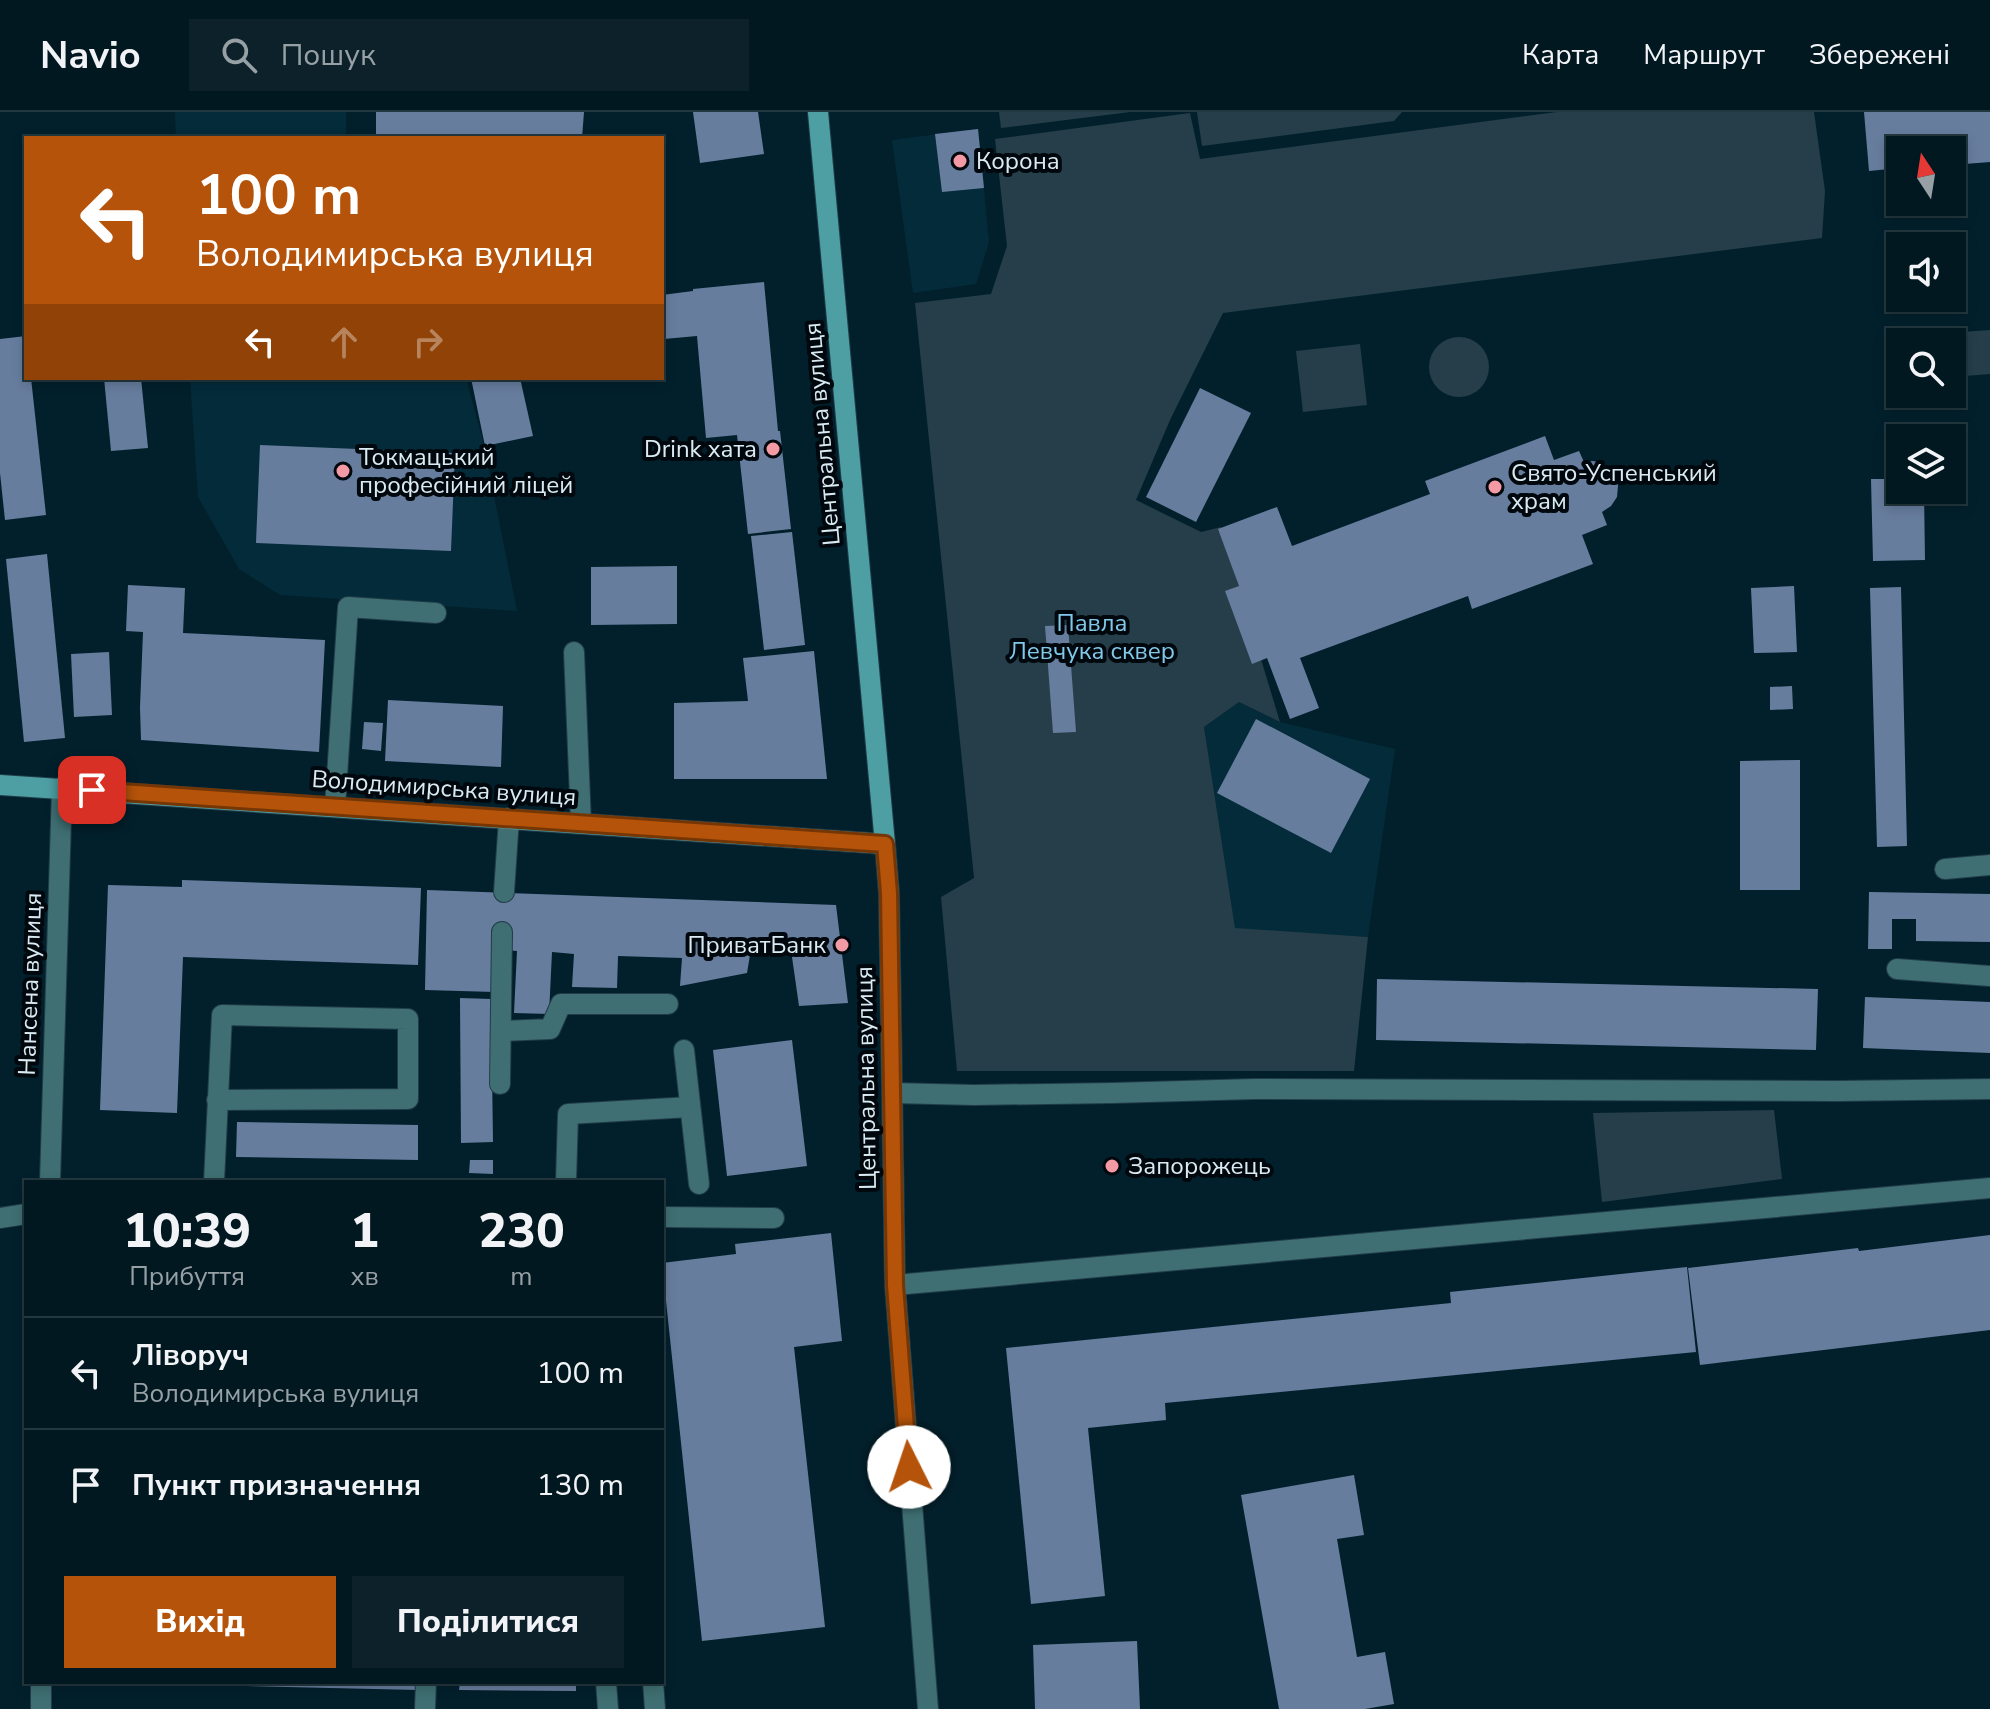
<!DOCTYPE html>
<html lang="uk">
<head>
<meta charset="utf-8">
<style>
	body { margin:0; font-family:"Nunito Sans",sans-serif; background:#0c212a; color:#f1f3f6; height:100vh; display:flex; flex-direction:column; font-size:30px; white-space:nowrap }
	* { box-sizing:border-box; margin:0 }
	p { font-size:26px; color:#96a0a5 }
	.icon { flex:none; width:44px; height:44px; fill:none; stroke:currentColor; stroke-width:2; stroke-linecap:round; stroke-linejoin:round }
	.map { position:relative; flex:1; overflow:hidden }
	.panel { position:absolute; left:24px; top:1068px; width:640px; height:504px; display:flex; flex-direction:column; background:#021821; border-radius:0px; box-shadow:0 4px 12px #0003,0 0 0 2px #23373f }
	.panel>* { flex:none }
	.hud { position:absolute; left:24px; top:24px; width:640px; height:244px; border-radius:0px; box-shadow:0 4px 12px #0003,0 0 0 2px #23373f; background:#b45309; color:#fff; overflow:hidden }
	.needle { width:52px; rotate:348deg }
	.buttons { position:absolute; left:1886px; top:24px; display:grid; gap:16px }
	.buttons a { display:grid; place-items:center; width:80px; height:80px; border-radius:0px; background:#021821; box-shadow:0 4px 12px #0003,0 0 0 2px #23373f; font-size:40px }
	.pin { position:absolute; display:grid; place-items:center; width:68px; height:68px; color:#fff; margin:-34px; border-radius:16px; box-shadow:0 4px 12px #0006 }
	.me { position:absolute; width:88px; margin:-44px; rotate:356deg; stroke-linejoin:round; filter:drop-shadow(0 0 6px #0008) }
	.turn { display:flex; align-items:center; gap:28px; height:168px; padding:0 40px; font-size:36px }
	.turn .icon { width:104px; height:104px; stroke-width:2.5 }
	.turn b { display:block; font-size:56px; line-height:68px }
	.lanes { display:flex; align-items:center; height:76px; padding:0 40px; background:#0003; justify-content:center; gap:40px; direction:ltr }
	.lanes .off { opacity:.35 }
	.eta { display:flex; justify-content:space-evenly; align-items:center; height:136px; text-align:center }
	.eta b { font-size:48px; font-weight:800; line-height:56px }
	.primary-button { display:flex; gap:16px; margin-top:auto; padding:16px 40px }
	.primary-button a { flex:1; height:92px; border-radius:0px; background:#b45309; color:#fff; font-size:32px; font-weight:800; line-height:92px; text-align:center }
	.primary-button a+a { background:#0c212a; color:#f1f3f6 }
	ul { padding:0; list-style:none }
	li { display:flex; align-items:center; gap:24px; height:112px; padding:0 40px; border-top:2px solid #23373f }
	li div { flex:1 }
	li b { display:block; font-size:30px }
	li em { font-style:normal }
	header { display:flex; align-items:center; gap:48px; box-sizing:border-box; height:112px; padding:0 40px; background:#021821; border-bottom:2px solid #23373f }
	header strong { font-size:38px }
	nav { display:flex; gap:44px; margin-inline-start:auto; font-size:28px }
	.search { width:560px; height:72px; background:#0c212a; display:flex; align-items:center; gap:20px; box-sizing:border-box; padding:0 28px; border-radius:0px; color:#96a0a5; font-size:30px }
	.map>svg:first-child { display:block }
	.built { fill:#042b3a }
	.green { fill:#253e49 }
	.building { fill:#677d9e }
	.lines { fill:none; stroke-linecap:round; stroke-linejoin:round }
	.lane-casing { stroke:#203c48; stroke-width:22 }
	.street-casing { stroke:#203c48; stroke-width:22 }
	.secondary-casing { stroke:#203c48; stroke-width:22 }
	.lane { stroke:#3f6f72; stroke-width:20 }
	.street { stroke:#3f6f72; stroke-width:20 }
	.secondary { stroke:#4e9fa3; stroke-width:20 }
	.route-casing { stroke:#753606; stroke-width:20 }
	.route { stroke:#b45309; stroke-width:14 }
	.poi-dot { fill:#f49aa4; stroke:#01080d; stroke-width:3 }
	.labels { text-anchor:middle; stroke-width:8; stroke-linejoin:round; paint-order:stroke }
	.poi-label { font-size:24px; fill:#daeaf3; stroke:#01080d; text-anchor:start }
	.street-label { font-size:24px; fill:#daeaf3; stroke:#01080d }
	.park-label { font-size:24px; fill:#81c9ea; stroke:#01080d }
</style>
</head>
<body>
<header>
<strong>Navio</strong>
<div class="search"><svg class="icon" aria-label="search" viewBox="0 0 24 24"><circle cx="10" cy="10" r="6"/><path d="M15 15l6 6"/></svg>Пошук</div>
<nav><a>Карта</a><a>Маршрут</a><a>Збережені</a></nav>
</header>
<div class="map">
<svg width="1990" height="1597" viewBox="0 0 1990 1597">
	<rect width="100%" height="100%" fill="#02202c"/>
	<g class="built">
		<polygon points="175,0 346,0 346,26 176,26"/>
		<polygon points="978,17 989,130 976,172 913,181 892,28"/>
		<polygon points="190,266 466,266 484,334 517,499 280,483 239,457 198,385"/>
		<polygon points="1239,590 1280,610 1395,637 1368,825 1235,817 1204,615"/>
	</g>
	<g class="green">
		<polygon points="999,0 1130,0 1001,16"/>
		<polygon points="1197,0 1402,0 1394,9 1202,34"/>
		<polygon points="1557,0 1814,0 1825,79 1822,126 1223,201 1170,308 1136,388 1201,420 1221,415 1280,610 1239,590 1204,615 1235,816 1368,825 1354,959 957,959 941,785 974,766 915,191 991,182 1007,134 995,27 1190,1 1200,47"/>
		<polygon points="1990,218 1990,262 1952,265 1952,230 1906,230 1906,224"/>
		<circle cx="1459" cy="255" r="30"/>
		<polygon points="1360,232 1367,293 1303,300 1296,239"/>
		<polygon points="1774,998 1782,1067 1602,1090 1593,1001"/>
	</g>
	<g class="building">
		<polygon points="376,0 584,0 582,26 376,26"/>
		<polygon points="693,0 758,0 764,42 700,51"/>
		<polygon points="1864,0 1990,0 1990,50 1952,53 1952,38 1900,38 1900,56 1869,59"/>
		<polygon points="978,17 984,76 942,80 935,22"/>
		<polygon points="764,170 778,319 780,319 791,417 748,422 737,323 706,326 697,224 664,227 662,183 693,179 693,177"/>
		<polygon points="26,224 26,266 31,266 46,403 5,408 0,361 0,227"/>
		<polygon points="104,266 141,266 148,336 111,339"/>
		<polygon points="471,266 520,266 533,324 485,334"/>
		<polygon points="1200,276 1251,301 1196,410 1146,385"/>
		<polygon points="1545,324 1554,348 1579,339 1584,350 1593,349 1602,351 1610,356 1616,364 1618,374 1617,385 1611,394 1602,400 1607,413 1582,423 1593,452 1472,497 1468,484 1300,546 1319,596 1290,607 1267,546 1252,552 1225,479 1239,474 1218,417 1277,395 1292,434 1430,382 1425,369"/>
		<polygon points="260,333 455,341 451,439 256,431"/>
		<polygon points="1871,367 1900,367 1900,378 1924,378 1925,448 1873,449"/>
		<polygon points="792,420 805,533 764,538 751,424"/>
		<polygon points="47,442 65,626 24,630 6,447"/>
		<polygon points="677,454 677,512 591,513 591,455"/>
		<polygon points="128,473 185,476 183,521 325,528 319,640 141,628 140,595 143,520 126,519"/>
		<polygon points="1794,474 1797,540 1754,541 1751,476"/>
		<polygon points="1901,475 1907,734 1877,735 1870,476"/>
		<polygon points="1068,513 1076,620 1053,621 1045,514"/>
		<polygon points="814,539 827,667 674,667 674,591 748,589 743,546"/>
		<polygon points="109,540 112,603 74,605 71,542"/>
		<polygon points="1792,574 1793,597 1770,598 1770,575"/>
		<polygon points="388,588 503,594 501,655 385,649"/>
		<polygon points="1256,607 1370,667 1331,741 1217,681"/>
		<polygon points="364,610 383,611 381,639 362,637"/>
		<polygon points="1800,648 1800,778 1740,778 1740,649"/>
		<polygon points="182,768 421,776 418,853 183,845 177,1001 100,998 108,773 182,775"/>
		<polygon points="427,778 836,793 848,891 799,894 790,831 752,831 747,861 680,874 682,846 618,844 617,876 572,875 574,842 552,840 549,902 514,901 517,839 504,838 495,880 425,878"/>
		<polygon points="1869,780 1990,782 1990,830 1916,829 1916,807 1892,807 1892,837 1868,837"/>
		<polygon points="1377,867 1818,877 1816,938 1376,928"/>
		<polygon points="1865,885 1990,890 1990,941 1863,936"/>
		<polygon points="460,886 491,887 493,1030 461,1031"/>
		<polygon points="792,928 807,1054 727,1064 713,938"/>
		<polygon points="237,1010 418,1013 418,1048 236,1045"/>
		<polygon points="470,1048 493,1048 493,1062 469,1061"/>
		<polygon points="831,1121 842,1229 794,1235 825,1515 702,1529 662,1151 736,1142 735,1132"/>
		<polygon points="1990,1123 1990,1218 1700,1253 1688,1156 1858,1136 1859,1139"/>
		<polygon points="1687,1155 1696,1240 1165,1291 1166,1308 1088,1316 1105,1484 1031,1492 1006,1236 1451,1191 1450,1180"/>
		<polygon points="1354,1363 1364,1423 1337,1427 1357,1545 1385,1540 1394,1592 1365,1597 1279,1597 1241,1383"/>
		<polygon points="1137,1529 1140,1597 1035,1597 1033,1533"/>
		<polygon points="201,1570 418,1570 418,1578 201,1573"/>
		<polygon points="460,1570 576,1570 576,1579 459,1578"/>
	</g>
	<g class="lines">
		<g class="lane-casing">
			<g id="lane">
				<polyline points="574,540 581,711"/>
				<polyline points="335,695 348,495 436,501"/>
				<polyline points="1945,757 1990,753"/>
				<polyline points="504,780 509,706"/>
				<polyline points="1897,857 1990,864"/>
				<polyline points="501,919 550,917 561,892 668,892"/>
				<polyline points="684,938 699,1072"/>
				<polyline points="500,972 502,820"/>
				<polyline points="214,1070 222,903 408,907 408,987 217,988"/>
				<polyline points="566,1070 568,1002 690,995"/>
				<polyline points="662,1105 774,1106"/>
				<polyline points="0,1106 26,1102"/>
				<polyline points="606,1570 608,1597"/>
				<polyline points="653,1570 655,1597"/>
				<polyline points="425,1597 426,1570"/>
			</g>
		</g>
		<g class="street-casing">
			<g id="street">
				<polyline points="885,732 889,781 895,1173 928,1597"/>
				<polyline points="893,981 974,983 1112,981 1254,977 1838,979 1990,977"/>
				<polyline points="50,1070 62,675"/>
				<polyline points="895,1173 1990,1076"/>
				<polyline points="41,1597 41,1570"/>
			</g>
		</g>
		<g class="secondary-casing">
			<polyline id="secondary" points="0,673 885,732 818,0"/>
		</g>
		<use href="#lane" class="lane"/>
		<use href="#street" class="street"/>
		<use href="#secondary" class="secondary"/>
	</g>
	<g class="lines">
		<g class="route-casing">
			<polyline id="route" points="92,678 885,732 889,781 895,1173 909,1355"/>
		</g>
		<use href="#route" class="route"/>
	</g>
	<g class="poi-dot">
		<circle cx="960" cy="49" r="8"/>
		<circle cx="773" cy="337" r="8"/>
		<circle cx="343" cy="359" r="8"/>
		<circle cx="1495" cy="375" r="8"/>
		<circle cx="842" cy="833" r="8"/>
		<circle cx="1112" cy="1054" r="8"/>
	</g>
	<g class="labels">
		<g class="poi-label">
			<text x="976" y="57">Корона</text>
			<text x="757" y="345" text-anchor="end">Drink хата</text>
			<text x="359" y="353">Токмацький<tspan x="359" dy="28">професійний ліцей</tspan></text>
			<text x="1511" y="369">Свято-Успенський<tspan x="1511" dy="28">храм</tspan></text>
			<text x="826" y="841" text-anchor="end">ПриватБанк</text>
			<text x="1128" y="1062">Запорожець</text>
		</g>
		<g class="street-label">
			<text transform="translate(822 322) rotate(-95)" y="8">Центральна вулиця</text>
			<text transform="translate(444 676) rotate(4)" y="8">Володимирська вулиця</text>
			<text transform="translate(30 872) rotate(-88)" y="8">Нансена вулиця</text>
			<text transform="translate(866 966) rotate(-91)" y="8">Центральна вулиця</text>
		</g>
		<g class="park-label">
			<text x="1092" y="519">Павла<tspan x="1092" dy="28">Левчука сквер</tspan></text>
		</g>
	</g>
</svg>
<div class="buttons">
<a><svg class="needle" viewBox="-14 -14 28 28"><path d="M0-13l5 13h-10z" fill="#e53935"/><path d="M0 13l5-13h-10z" fill="#96a0a5"/></svg></a>
<a><svg class="icon" aria-label="sound" viewBox="0 0 24 24"><path d="M4 9h4l5-4v14l-5-4H4zM17 9q2 3 0 6"/></svg></a>
<a><svg class="icon" aria-label="search" viewBox="0 0 24 24"><circle cx="10" cy="10" r="6"/><path d="M15 15l6 6"/></svg></a>
<a><svg class="icon" aria-label="layers" viewBox="0 0 24 24"><path d="M12 4l9 5-9 5-9-5zM3 14l9 5 9-5"/></svg></a>
</div>
<div class="pin" style="left:92px;top:678px;background:#d93025"><svg class="icon" aria-label="arrive" viewBox="0 0 24 24"><path d="M6 21V4h12l-3 4 3 4H6"/></svg></div>
<svg class="me" style="left:909px;top:1355px" viewBox="-20 -20 40 40"><circle r="19" fill="#fff"/><path d="M0-13L10 11 0 6-10 11z" fill="#b45309"/></svg>
<div class="hud">
<div class="turn"><svg class="icon" aria-label="left" viewBox="0 0 24 24"><path d="M17 20v-9H6M10 6l-5 5 5 5"/></svg><div><b>100 m</b>Володимирська вулиця</div></div>
<div class="lanes"><svg class="icon" aria-label="left" viewBox="0 0 24 24"><path d="M17 20v-9H6M10 6l-5 5 5 5"/></svg><svg class="icon off" aria-label="ahead" viewBox="0 0 24 24"><path d="M12 20V5M6 11l6-6 6 6"/></svg><svg class="icon off" aria-label="right" viewBox="0 0 24 24"><path d="M7 20v-9h11M14 6l5 5-5 5"/></svg></div>
</div>
<section class="panel">
<div class="eta">
<div><b>10:39</b><p>Прибуття</p></div>
<div><b>1</b><p>хв</p></div>
<div><b>230</b><p>m</p></div>
</div>
<ul>
<li><svg class="icon" aria-label="left" viewBox="0 0 24 24"><path d="M17 20v-9H6M10 6l-5 5 5 5"/></svg><div><b>Ліворуч</b><p>Володимирська вулиця</p></div><em>100 m</em></li>
<li><svg class="icon" aria-label="arrive" viewBox="0 0 24 24"><path d="M6 21V4h12l-3 4 3 4H6"/></svg><div><b>Пункт призначення</b></div><em>130 m</em></li>
</ul>
<div class="primary-button"><a>Вихід</a><a>Поділитися</a></div>
</section>
</div>
</body>
</html>
